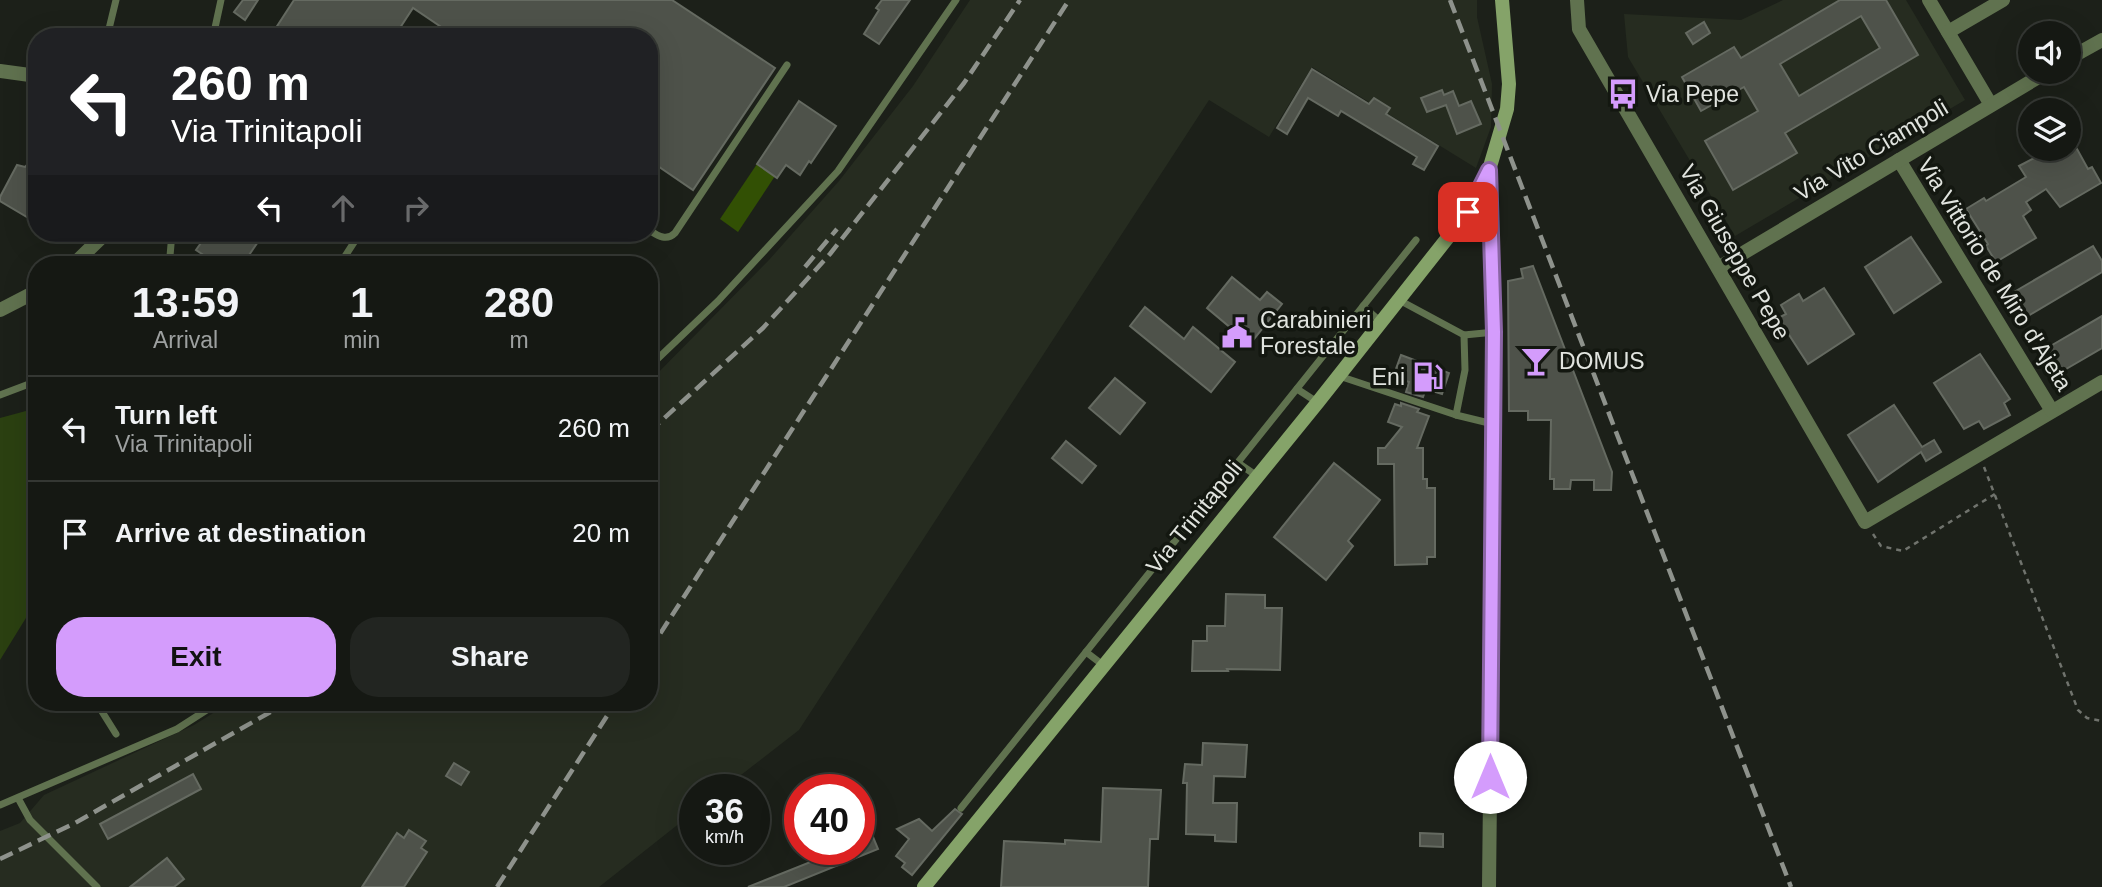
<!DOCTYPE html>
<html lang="en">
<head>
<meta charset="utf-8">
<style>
	body { margin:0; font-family:Arial,sans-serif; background:#222521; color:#f1f3f6; height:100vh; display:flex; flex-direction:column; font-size:26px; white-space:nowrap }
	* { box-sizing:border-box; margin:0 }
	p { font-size:23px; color:#9da0a0 }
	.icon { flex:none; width:38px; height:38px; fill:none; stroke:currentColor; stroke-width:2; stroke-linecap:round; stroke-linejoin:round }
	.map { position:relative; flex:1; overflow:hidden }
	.side { position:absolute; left:28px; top:256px; width:630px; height:455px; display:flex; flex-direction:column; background:#151813; border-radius:28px; box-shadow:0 7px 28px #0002,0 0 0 2px #343733 }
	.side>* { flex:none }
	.hud { position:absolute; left:28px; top:28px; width:630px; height:214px; border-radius:28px; box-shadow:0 7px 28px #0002,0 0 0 2px #343733; background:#202124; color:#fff; overflow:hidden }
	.buttons { position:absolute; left:2018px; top:21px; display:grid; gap:14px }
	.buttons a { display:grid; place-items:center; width:63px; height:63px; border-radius:50%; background:#151813; box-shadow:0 7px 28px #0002,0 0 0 2px #343733; font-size:35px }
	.speed { position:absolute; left:679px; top:774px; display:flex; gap:14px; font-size:35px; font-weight:700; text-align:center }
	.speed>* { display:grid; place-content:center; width:91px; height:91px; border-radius:50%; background:#151813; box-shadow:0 7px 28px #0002,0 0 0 2px #343733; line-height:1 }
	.speed small { font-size:18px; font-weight:400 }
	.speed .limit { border:10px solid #d22; background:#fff; color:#111 }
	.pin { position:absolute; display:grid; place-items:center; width:60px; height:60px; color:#fff; margin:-30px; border-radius:14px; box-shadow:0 4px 10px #0006 }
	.me { position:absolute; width:77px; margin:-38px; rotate:0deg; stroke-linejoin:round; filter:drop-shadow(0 0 5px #0008) }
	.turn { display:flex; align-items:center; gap:24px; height:147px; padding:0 28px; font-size:32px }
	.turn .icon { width:91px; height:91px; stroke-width:2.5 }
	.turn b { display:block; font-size:49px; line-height:60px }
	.lanes { display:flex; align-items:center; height:66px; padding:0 28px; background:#0003; justify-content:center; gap:35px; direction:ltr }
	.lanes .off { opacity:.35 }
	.eta { display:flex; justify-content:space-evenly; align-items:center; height:119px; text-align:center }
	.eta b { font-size:42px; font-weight:800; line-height:49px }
	.action { display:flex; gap:14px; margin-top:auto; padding:14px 28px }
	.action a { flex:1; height:80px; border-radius:28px; background:#d49cfc; color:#111; font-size:28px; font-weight:800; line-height:80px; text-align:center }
	.action a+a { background:#222521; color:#f1f3f6 }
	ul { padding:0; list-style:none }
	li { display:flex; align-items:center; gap:21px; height:105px; padding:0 28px; border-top:2px solid #343733 }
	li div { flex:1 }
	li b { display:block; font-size:26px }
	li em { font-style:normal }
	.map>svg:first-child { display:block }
	.built { fill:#262c20 }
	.green { fill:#2b4011 }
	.water { fill:#325004 }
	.building { fill:#4e524a; stroke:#656a61; stroke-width:2; fill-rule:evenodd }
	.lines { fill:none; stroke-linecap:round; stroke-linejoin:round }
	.path { stroke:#70736d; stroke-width:2.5; stroke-dasharray:5 5; stroke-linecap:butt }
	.service { stroke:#60724f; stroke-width:7 }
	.minor { stroke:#60724f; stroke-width:14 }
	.tertiary { stroke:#60724f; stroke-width:14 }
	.secondary { stroke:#85a369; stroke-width:14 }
	.rail { stroke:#8e928c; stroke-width:4.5; stroke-dasharray:14 7; stroke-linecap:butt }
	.route-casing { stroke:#8a65a4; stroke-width:18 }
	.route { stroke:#d49cfc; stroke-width:12 }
	.labels { text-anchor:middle; stroke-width:7; stroke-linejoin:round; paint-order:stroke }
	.poi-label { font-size:23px; fill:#e1e4df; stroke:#131710; text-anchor:start }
	.street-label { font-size:23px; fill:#e1e4df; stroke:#131710 }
</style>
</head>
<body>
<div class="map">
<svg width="2102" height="887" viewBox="0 0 2102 887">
	<rect width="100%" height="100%" fill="#1c2019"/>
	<g class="built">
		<polygon points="970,0 1477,0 1477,17 1492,84 1491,127 1476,168 1312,67 1269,137 1209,100 799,730 723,789 695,789 695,811 599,887 0,887 0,831 20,823 44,795 194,725 231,702 649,702 649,382 769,260 839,181 913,86"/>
		<polygon points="1783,0 1906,0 1965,100 1735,236 1628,57 1624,14 1741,20"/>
	</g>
	<polygon class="green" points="37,408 37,600 0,660 0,418"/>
	<polygon class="water" points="757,164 775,176 738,232 720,219"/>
	<g class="building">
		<polygon points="243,0 258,0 245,20 234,12"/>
		<polygon points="294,0 672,0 775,68 693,190 649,160 649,37 456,37 413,8 394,37 270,37"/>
		<polygon points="882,0 910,0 879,44 864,34 879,10 876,8"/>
		<path d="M 1840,0 L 1886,0 L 1918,55 L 1785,133 L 1797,153 L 1733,190 L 1705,141 L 1758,111 L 1744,87 L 1701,111 L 1682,77 L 1734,47 L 1741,58 ZM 1861,16 L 1880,48 L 1799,96 L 1780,64 Z"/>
		<polygon points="1704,22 1710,33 1693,44 1686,33"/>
		<polygon points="1312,69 1369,104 1374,98 1390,108 1386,114 1438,146 1424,170 1413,164 1417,157 1341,111 1338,116 1308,98 1287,134 1277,128"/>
		<polygon points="1442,90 1444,95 1453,91 1459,106 1471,101 1481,124 1457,134 1446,105 1427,112 1421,98"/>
		<polygon points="799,101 836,126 811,163 809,161 800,175 786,165 777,178 757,164"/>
		<polygon points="2051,149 2077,149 2088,169 2092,167 2101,183 2060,207 2046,189 2026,202 2031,210 2023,216 2036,238 1996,262 1986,246 1988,244 1966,209 1984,198 1986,201 2026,177 2019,166"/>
		<polygon points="37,155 37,223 0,201 0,197 17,165 25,167"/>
		<polygon points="208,233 264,233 243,264 217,264 196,250"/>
		<polygon points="1911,237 1941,282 1894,313 1865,267"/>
		<polygon points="2093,246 2102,261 2102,272 2028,316 2014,292"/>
		<polygon points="1533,266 1612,472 1611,490 1594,490 1594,480 1571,480 1570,489 1554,489 1554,479 1550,479 1551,420 1528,420 1528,411 1509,411 1508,281 1523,278 1521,269"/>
		<polygon points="1232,277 1260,300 1267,292 1282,304 1250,344 1207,308"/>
		<polygon points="1824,288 1854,334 1808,364 1778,318 1786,314 1781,305 1799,294 1803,301"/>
		<polygon points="1145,307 1184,339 1193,327 1235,362 1211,392 1130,326"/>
		<polygon points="2102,316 2102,348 2061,372 2047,348"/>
		<polygon points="1980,354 2010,399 2004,403 2010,415 1984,429 1979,421 1964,429 1934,383"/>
		<polygon points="1401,355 1449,373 1442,394 1426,389 1423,397 1406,392 1409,382 1393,377"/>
		<polygon points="1115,378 1145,403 1120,434 1089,408"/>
		<polygon points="1401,403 1419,409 1417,412 1429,416 1417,448 1423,448 1423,479 1427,479 1427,488 1435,488 1435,557 1427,557 1427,564 1395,565 1394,464 1378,464 1378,448 1385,448 1402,427 1388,422 1395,404 1401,406"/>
		<polygon points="1894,405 1922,447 1934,440 1941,452 1926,461 1921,452 1878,482 1848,435"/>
		<polygon points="1066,441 1096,466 1082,483 1052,458"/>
		<polygon points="1334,463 1380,500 1348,541 1353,546 1326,580 1274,537"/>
		<polygon points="1226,594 1265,595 1265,608 1282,608 1280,670 1227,669 1228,671 1192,671 1193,641 1207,641 1207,626 1225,626"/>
		<polygon points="1203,743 1247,745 1245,777 1214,776 1213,803 1237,803 1236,842 1215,841 1215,835 1186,834 1187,783 1183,783 1185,764 1202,765"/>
		<polygon points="454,763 469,772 461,785 446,776"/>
		<polygon points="193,774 201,789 108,839 100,824"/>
		<polygon points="1103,788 1161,790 1158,839 1150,839 1148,887 1001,887 1004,841 1065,844 1065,840 1101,842"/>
		<polygon points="955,809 962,814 912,875 902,867 905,863 896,856 909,839 897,829 919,819 932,831"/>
		<polygon points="409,830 426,841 421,848 427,852 404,887 362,887 397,833 404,838"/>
		<polygon points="1420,833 1443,834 1443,847 1420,846"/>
		<polygon points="873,837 878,849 784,887 748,887 843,849 859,849 859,842"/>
		<polygon points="167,858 184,879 174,887 130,887"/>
	</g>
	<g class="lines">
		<g class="path">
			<polyline points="1984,467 2078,710 2087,718 2102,721"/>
			<polyline points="1873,534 1881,546 1903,551 1995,494"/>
		</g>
		<g class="service">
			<polyline points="107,37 116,0"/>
			<polyline points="213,37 221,0"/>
			<path d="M 649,230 C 657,235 666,242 675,233 L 787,65"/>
			<polyline points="172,264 170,256 172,233"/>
			<polyline points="340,264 360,233"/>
			<polyline points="1399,300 1464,335 1495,332"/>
			<polyline points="1363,306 1381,322"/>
			<polyline points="649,367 718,301 838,171 956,0"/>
			<polyline points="1339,376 1456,415 1493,424"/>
			<polyline points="1297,389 1317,402"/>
			<polyline points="0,395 37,381"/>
			<polyline points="1456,415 1465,370 1464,335"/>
			<polyline points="1238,463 1257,476"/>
			<polyline points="1086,652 1103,665"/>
			<polyline points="96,702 116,734"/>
			<polyline points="18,798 30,820 97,887"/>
			<polyline points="0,805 177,729 219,702"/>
			<polyline points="961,808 1416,240"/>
		</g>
		<g class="minor">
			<polyline points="1577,0 1579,29 1865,522 2102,382"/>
			<polyline points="1929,0 1991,105"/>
			<polyline points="1948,32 2003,0"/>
			<polyline points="2068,59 2102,40"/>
			<polyline points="0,71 37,76"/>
			<polyline points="1899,160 2052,411"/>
			<polyline points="74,264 106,233"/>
			<polyline points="1718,268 2047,72"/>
			<polyline points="0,310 37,291"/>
		</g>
		<polyline class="tertiary" points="1489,887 1495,332 1489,170"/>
		<polyline class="secondary" points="924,887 1318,402 1468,212 1489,170 1507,109 1509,84 1502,0"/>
		<g class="rail">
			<polyline points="1450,0 1791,887"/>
			<polyline points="805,267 837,229"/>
			<polyline points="649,432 763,328 830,254 964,83 1020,0"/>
			<polyline points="649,651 1069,0"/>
			<polyline points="0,859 75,823 288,702"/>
			<polyline points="497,887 616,702"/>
		</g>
	</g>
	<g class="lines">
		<g class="route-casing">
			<polyline id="route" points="1468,212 1489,170 1494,332 1490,777"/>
		</g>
		<use href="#route" class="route"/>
	</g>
	<defs>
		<g id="bus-bare" transform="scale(2.415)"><path d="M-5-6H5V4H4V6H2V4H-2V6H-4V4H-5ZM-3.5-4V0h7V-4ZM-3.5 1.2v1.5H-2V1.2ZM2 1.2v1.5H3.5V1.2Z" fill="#d49cfc" stroke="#131710" stroke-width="2.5" paint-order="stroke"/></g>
		<g id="civic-bare" transform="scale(2.415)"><path d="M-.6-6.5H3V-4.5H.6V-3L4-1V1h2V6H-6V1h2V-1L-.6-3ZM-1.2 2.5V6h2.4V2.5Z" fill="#d49cfc" stroke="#131710" stroke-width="2.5" paint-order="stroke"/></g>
		<g id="bar-bare" transform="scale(2.415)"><path d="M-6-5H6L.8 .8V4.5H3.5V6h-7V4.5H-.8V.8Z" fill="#d49cfc" stroke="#131710" stroke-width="2.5" paint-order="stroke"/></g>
		<g id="fuel-bare" transform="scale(2.415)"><path d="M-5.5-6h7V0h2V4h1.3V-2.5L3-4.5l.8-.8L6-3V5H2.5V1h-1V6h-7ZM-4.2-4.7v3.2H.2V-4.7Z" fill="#d49cfc" stroke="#131710" stroke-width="2.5" paint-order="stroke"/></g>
	</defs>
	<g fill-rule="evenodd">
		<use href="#bus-bare" x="1623" y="94"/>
		<use href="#civic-bare" x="1237" y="333"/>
		<use href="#bar-bare" x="1536" y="361"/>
		<use href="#fuel-bare" x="1428" y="377"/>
	</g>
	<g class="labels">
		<g class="poi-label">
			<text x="1646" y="102">Via Pepe</text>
			<text x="1260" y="328">Carabinieri<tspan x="1260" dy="26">Forestale</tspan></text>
			<text x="1559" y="369">DOMUS</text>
			<text x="1405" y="385" text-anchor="end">Eni</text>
		</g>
		<g class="street-label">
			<text transform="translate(1871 150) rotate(-31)" y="8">Via Vito Ciampoli</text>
			<text transform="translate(1735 252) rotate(60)" y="8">Via Giuseppe Pepe</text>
			<text transform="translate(1995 274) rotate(58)" y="8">Via Vittorio de Miro d'Ajeta</text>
			<text transform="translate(1194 517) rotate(-51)" y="8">Via Trinitapoli</text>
		</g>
	</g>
</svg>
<div class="buttons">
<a><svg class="icon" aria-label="sound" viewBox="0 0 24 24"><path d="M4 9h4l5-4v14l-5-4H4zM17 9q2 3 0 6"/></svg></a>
<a><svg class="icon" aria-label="layers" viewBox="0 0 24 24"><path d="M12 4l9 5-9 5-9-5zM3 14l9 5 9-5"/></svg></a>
</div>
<div class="speed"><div>36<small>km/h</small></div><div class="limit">40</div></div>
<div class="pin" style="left:1468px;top:212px;background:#d93025"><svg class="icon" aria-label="arrive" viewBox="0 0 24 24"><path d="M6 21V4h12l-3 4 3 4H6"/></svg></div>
<svg class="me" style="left:1490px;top:777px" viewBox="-20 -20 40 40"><circle r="19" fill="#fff"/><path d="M0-13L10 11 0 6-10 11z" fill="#d49cfc"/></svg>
<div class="hud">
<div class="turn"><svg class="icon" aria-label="left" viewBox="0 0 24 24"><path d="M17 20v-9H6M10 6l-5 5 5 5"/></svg><div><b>260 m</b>Via Trinitapoli</div></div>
<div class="lanes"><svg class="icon" aria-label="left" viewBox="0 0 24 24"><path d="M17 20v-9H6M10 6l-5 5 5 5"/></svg><svg class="icon off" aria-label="ahead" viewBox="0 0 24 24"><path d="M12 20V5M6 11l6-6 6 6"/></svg><svg class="icon off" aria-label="right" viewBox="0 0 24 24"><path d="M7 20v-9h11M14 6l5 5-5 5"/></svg></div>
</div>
<section class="side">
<div class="eta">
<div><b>13:59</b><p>Arrival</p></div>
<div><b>1</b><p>min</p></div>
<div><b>280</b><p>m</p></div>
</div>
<ul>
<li><svg class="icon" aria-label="left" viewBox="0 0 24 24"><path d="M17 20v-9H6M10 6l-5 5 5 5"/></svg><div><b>Turn left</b><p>Via Trinitapoli</p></div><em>260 m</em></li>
<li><svg class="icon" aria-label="arrive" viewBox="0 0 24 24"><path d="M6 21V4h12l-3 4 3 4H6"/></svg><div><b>Arrive at destination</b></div><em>20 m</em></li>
</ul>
<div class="action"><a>Exit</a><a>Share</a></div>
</section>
</div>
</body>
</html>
